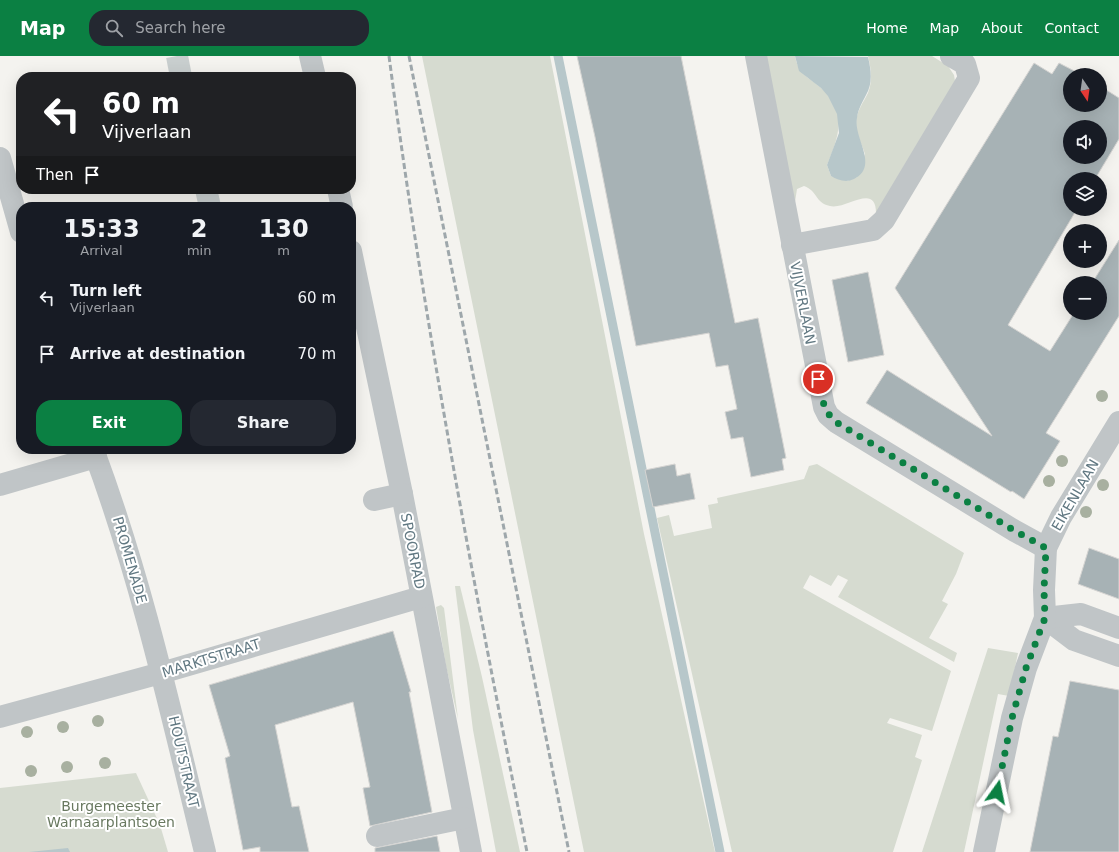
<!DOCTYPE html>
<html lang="en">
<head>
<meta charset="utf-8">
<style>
	body { margin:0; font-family:"DejaVu Sans",sans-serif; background:#242831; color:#f1f3f6; height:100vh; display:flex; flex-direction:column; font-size:15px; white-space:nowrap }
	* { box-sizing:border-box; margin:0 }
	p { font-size:13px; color:#9ea1a6 }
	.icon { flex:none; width:22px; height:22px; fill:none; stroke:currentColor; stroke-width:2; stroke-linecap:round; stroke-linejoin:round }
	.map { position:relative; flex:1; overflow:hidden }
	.panel { position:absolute; left:16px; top:146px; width:340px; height:252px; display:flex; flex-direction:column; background:#171b24; border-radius:16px; box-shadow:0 4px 16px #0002 }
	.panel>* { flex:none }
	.banner { position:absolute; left:16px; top:16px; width:340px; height:122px; border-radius:16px; box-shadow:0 4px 16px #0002; background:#202124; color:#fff; overflow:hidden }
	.needle { width:26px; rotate:167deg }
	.buttons { position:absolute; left:1063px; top:12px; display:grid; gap:8px }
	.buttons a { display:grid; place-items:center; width:44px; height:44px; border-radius:50%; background:#171b24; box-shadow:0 4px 16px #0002; font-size:20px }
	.pin { position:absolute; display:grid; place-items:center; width:34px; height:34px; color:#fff; margin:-17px; border:2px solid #fff; border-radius:50%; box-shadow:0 1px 4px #0007 }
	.me { position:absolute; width:44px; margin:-22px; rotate:12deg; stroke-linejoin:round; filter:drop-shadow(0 0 3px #0008) }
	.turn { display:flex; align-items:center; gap:14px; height:84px; padding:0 20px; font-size:18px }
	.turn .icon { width:52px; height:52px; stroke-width:2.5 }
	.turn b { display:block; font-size:28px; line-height:34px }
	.then { display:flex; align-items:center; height:38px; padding:0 20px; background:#0003; gap:8px; font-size:15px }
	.eta { display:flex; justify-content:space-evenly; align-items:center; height:68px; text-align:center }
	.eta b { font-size:24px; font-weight:600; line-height:28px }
	.button { display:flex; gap:8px; margin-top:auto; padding:8px 20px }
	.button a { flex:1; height:46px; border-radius:16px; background:#0b8043; color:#fff; font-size:16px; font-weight:600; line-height:46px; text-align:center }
	.button a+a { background:#242831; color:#f1f3f6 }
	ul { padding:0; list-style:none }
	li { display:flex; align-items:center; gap:12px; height:56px; padding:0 20px }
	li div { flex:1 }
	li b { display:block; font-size:15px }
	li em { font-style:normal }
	header { display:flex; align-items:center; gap:24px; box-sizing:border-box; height:56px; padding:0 20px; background:#0b8043; color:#fff }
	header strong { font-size:19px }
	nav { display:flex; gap:22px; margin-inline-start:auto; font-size:14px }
	.search { width:280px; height:36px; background:#242831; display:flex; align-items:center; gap:10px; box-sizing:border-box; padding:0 14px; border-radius:16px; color:#9ea1a6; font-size:15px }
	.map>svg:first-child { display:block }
	.green { fill:#d6dbd0 }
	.water { fill:#b7c7ca }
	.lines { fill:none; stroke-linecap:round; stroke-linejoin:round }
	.stream { stroke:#b7c7ca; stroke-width:9 }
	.building { fill:#a7b2b5; stroke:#d5d4d2; fill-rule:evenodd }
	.minor-tunnel { stroke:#c8cece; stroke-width:22; stroke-dasharray:22 11; stroke-linecap:butt }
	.minor { stroke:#c0c5c7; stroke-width:22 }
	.rail { stroke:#9ea7ab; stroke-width:3; stroke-dasharray:6 3; stroke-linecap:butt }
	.tree { fill:#a8b0a0 }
	.route { stroke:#0b8043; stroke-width:7; stroke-dasharray:0 12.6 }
	.labels { text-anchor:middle; stroke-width:4; stroke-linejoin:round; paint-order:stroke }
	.street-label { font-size:14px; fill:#617882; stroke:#fff }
	.park-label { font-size:14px; fill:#697960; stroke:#fff }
</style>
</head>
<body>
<header>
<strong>Map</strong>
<div class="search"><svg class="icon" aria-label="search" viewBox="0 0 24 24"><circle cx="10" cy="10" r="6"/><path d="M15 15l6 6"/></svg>Search here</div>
<nav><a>Home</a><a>Map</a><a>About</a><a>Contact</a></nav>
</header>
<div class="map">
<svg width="1119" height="796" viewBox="0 0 1119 796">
	<rect width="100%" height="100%" fill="#f4f3ef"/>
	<g class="green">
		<polygon points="422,0 550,0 644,478 715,796 584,796"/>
		<path d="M 765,0 L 795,0 C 799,20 808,20 821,32 C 848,55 839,81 827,109 L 831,120 L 847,125 L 857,121 L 865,98 C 862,88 856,79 856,68 C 856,56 863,47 868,37 C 873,25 871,12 868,0 L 932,0 L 948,10 L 954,19 L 955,25 L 876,157 C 876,126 846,154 830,150 C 815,147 818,135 804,130 L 797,133 L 795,146 Z"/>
		<polygon points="817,408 964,497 956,518 942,545 948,548 929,582 957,597 954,606 838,541 848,524 838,519 831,530 810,519 803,532 951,615 932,675 890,662 887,667 922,679 915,701 922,704 893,796 732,796 657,462 669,459 674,480 712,472 708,449 718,447 717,442 804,423 809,410"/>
		<polygon points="455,530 460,530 482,621 520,796 496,796 473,674"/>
		<polygon points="441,549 444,552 458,663 446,610 436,551"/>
		<polygon points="988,592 1018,597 1009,640 998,638 964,796 922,796"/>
		<polygon points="136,717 160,769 168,796 0,796 0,732"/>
	</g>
	<g class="water">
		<path d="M 795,0 L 868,1 C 871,14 873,27 866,39 C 862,47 858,53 857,62 C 853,82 880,110 854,123 C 846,127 838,124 831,120 L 827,109 L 839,77 L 837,58 L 828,40 L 821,32 L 799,15 Z"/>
		<polygon points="68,792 70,796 29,796"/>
	</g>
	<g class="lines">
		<polyline class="stream" points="558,0 720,796"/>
	</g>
	<g class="building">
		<polygon points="577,0 681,0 735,267 758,262 786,402 782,403 784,414 751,421 743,381 731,383 725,356 737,353 728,309 716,311 709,277 636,290 595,81"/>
		<path d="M 1034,7 L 1052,18 L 1059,7 L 1082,19 L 1070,19 L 1070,49 L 1100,49 L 1100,30 L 1119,42 L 1119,83 L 1095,123 L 1070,123 L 1070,153 L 1077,153 L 1008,269 L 1050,295 L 1074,257 L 1100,257 L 1100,227 L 1092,227 L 1119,184 L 1119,260 L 1046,377 L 1060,385 L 1024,443 L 1012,435 L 1011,436 L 866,347 L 887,314 L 992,380 L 895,232 ZM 1070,71 L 1100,71 L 1100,101 L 1070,101 Z"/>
		<polygon points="868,216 884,299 848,306 832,224"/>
		<polygon points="675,408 677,420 690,417 695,443 653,451 645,414"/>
		<polygon points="1089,492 1119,503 1119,543 1078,528"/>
		<polygon points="393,575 411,636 409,636 432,756 370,770 363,732 370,731 353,646 275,669 292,751 299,750 309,796 260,796 260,791 243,794 225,702 230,700 209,629"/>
		<polygon points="1070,625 1119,634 1119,796 1030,796 1053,680 1058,681"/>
		<polygon points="437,780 440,796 375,796 375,792"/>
	</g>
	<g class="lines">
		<g class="minor-tunnel">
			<polyline points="177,0 181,21"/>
			<polyline points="206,133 210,151"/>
		</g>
		<g class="minor">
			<polyline points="310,0 315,21"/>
			<polyline points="756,0 824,351 828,359 836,366 1015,475 1046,492"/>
			<polyline points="0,102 21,176"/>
			<polyline points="338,133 342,151"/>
			<polyline points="792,189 873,174 884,164 969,22 965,8 951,0"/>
			<polyline points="351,195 402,438 471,796"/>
			<path d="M 93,393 C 142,524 172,661 205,796"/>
			<polyline points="0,429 96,401"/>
			<polyline points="374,444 402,438"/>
			<polyline points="1045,562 1074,584 1119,600"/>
			<polyline points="1045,562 1081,558 1119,572"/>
			<polyline points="0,661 161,617 421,541"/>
			<polyline points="377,780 464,762"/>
			<polyline points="984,796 1012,662 1026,612 1045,562 1044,534 1046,492 1061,461 1119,366"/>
		</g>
		<g class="rail">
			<path d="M 389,0 C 424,267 474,532 527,796"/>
			<polyline points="409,0 569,796"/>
		</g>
	</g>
	<g class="tree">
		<circle cx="1102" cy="340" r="6"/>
		<circle cx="1062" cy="405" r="6"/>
		<circle cx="1049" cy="425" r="6"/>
		<circle cx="1103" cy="429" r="6"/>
		<circle cx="1086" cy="456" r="6"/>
		<circle cx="98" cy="665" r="6"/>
		<circle cx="63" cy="671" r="6"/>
		<circle cx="27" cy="676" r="6"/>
		<circle cx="105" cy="707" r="6"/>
		<circle cx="67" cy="711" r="6"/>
		<circle cx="31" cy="715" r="6"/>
	</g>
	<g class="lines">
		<path class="route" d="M 818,323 C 822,340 822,354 836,366 L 1015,475 L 1046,492 L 1044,534 L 1045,562 L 1026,612 L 1012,662 L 997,736"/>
	</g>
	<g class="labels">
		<g class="street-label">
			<text transform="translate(803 247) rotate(79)" y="5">VIJVERLAAN</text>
			<text transform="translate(1075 439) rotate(-60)" y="5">EIKENLAAN</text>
			<text transform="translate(413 495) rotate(79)" y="5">SPOORPAD</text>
			<text transform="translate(130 504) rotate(74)" y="5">PROMENADE</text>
			<text transform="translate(211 602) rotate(-17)" y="5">MARKTSTRAAT</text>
			<text transform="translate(184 706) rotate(77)" y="5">HOUTSTRAAT</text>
		</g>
		<g class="park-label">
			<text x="111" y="755">Burgemeester<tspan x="111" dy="16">Warnaarplantsoen</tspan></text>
		</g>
	</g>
</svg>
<div class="buttons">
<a><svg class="needle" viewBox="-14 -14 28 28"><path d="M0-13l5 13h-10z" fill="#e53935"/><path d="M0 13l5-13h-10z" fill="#9ea1a6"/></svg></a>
<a><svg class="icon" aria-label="sound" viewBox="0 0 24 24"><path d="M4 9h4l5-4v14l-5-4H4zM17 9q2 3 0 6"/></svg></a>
<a><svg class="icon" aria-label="layers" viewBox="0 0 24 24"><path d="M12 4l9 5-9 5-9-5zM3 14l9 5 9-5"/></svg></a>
<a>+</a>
<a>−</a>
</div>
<div class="pin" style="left:818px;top:323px;background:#d93025"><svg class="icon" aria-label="arrive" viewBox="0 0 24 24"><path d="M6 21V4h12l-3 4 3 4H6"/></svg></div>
<svg class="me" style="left:997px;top:736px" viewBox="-20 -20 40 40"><path d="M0-17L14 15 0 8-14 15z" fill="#0b8043" stroke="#fff" stroke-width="4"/></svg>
<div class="banner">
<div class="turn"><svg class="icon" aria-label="left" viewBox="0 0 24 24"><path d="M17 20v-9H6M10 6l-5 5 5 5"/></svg><div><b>60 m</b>Vijverlaan</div></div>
<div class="then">Then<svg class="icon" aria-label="arrive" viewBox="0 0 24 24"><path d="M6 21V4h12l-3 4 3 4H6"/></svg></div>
</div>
<section class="panel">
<div class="eta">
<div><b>15:33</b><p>Arrival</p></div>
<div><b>2</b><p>min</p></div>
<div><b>130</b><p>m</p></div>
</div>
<ul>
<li><svg class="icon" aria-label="left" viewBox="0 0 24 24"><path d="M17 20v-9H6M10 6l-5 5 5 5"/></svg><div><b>Turn left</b><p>Vijverlaan</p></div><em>60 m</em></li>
<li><svg class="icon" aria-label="arrive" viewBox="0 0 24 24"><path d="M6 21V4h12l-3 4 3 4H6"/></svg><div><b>Arrive at destination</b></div><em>70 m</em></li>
</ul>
<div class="button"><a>Exit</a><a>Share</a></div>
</section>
</div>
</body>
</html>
